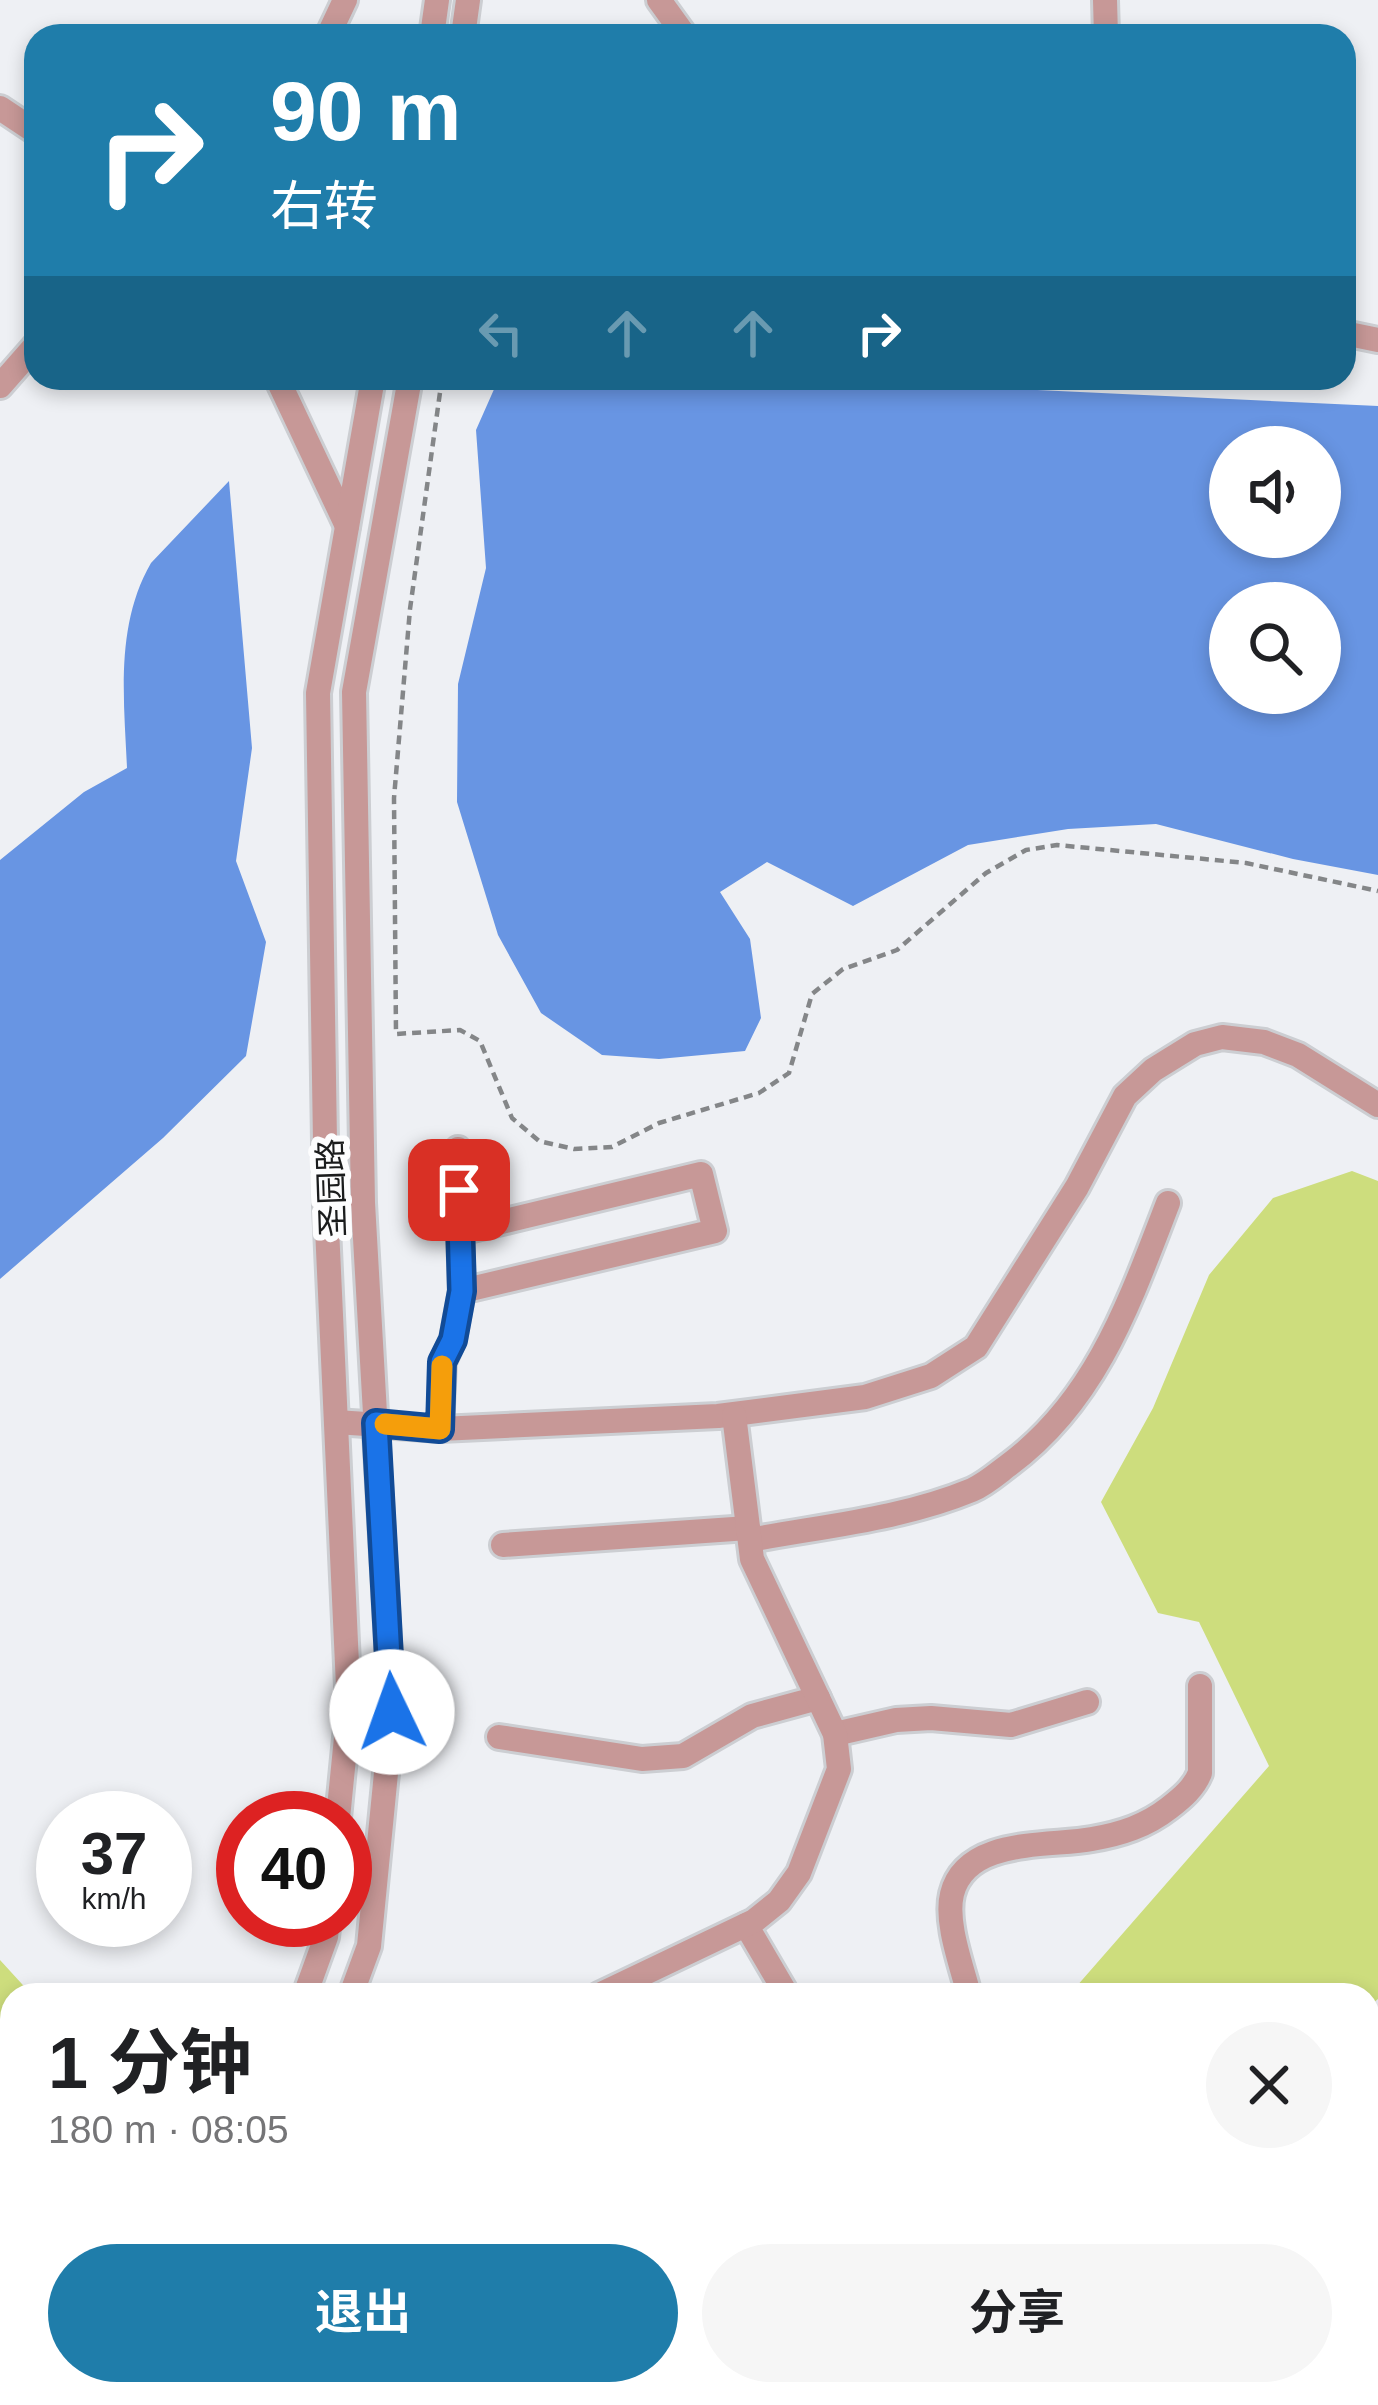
<!DOCTYPE html>
<html lang="zh">
<head>
<meta charset="utf-8">
<style>
	body { margin:0; font-family:Helvetica,"Noto Sans SC",sans-serif; background:#f6f6f6; color:#202124; height:100vh; display:flex; flex-direction:column; font-size:45px; white-space:nowrap }
	* { box-sizing:border-box; margin:0 }
	p { font-size:39px; color:#757577 }
	.icon { flex:none; width:66px; height:66px; fill:none; stroke:currentColor; stroke-width:2; stroke-linecap:round; stroke-linejoin:round }
	.map { position:relative; flex:1; overflow:hidden }
	.sheet { position:absolute; left:0px; top:1983px; width:1380px; height:423px; display:flex; flex-direction:column; background:#fff; border-radius:36px 36px 0 0; box-shadow:0 6px 18px #0003 }
	.sheet>* { flex:none }
	.banner { position:absolute; left:24px; top:24px; width:1332px; height:366px; border-radius:36px; box-shadow:0 6px 18px #0003; background:#1f7daa; color:#fff; overflow:hidden }
	.fabs { position:absolute; left:1209px; top:426px; display:grid; gap:24px }
	.fabs a { display:grid; place-items:center; width:132px; height:132px; border-radius:50%; background:#fff; box-shadow:0 6px 18px #0003; font-size:60px }
	.speed { position:absolute; left:36px; top:1791px; display:flex; gap:24px; font-size:60px; font-weight:700; text-align:center }
	.speed>* { display:grid; place-content:center; width:156px; height:156px; border-radius:50%; background:#fff; box-shadow:0 6px 18px #0003; line-height:1 }
	.speed small { font-size:30px; font-weight:400 }
	.speed .limit { border:18px solid #d22; background:#fff; color:#111 }
	.pin { position:absolute; display:grid; place-items:center; width:102px; height:102px; color:#fff; margin:-51px; border-radius:24px; box-shadow:0 6px 18px #0006 }
	.me { position:absolute; width:132px; margin:-66px; rotate:357deg; stroke-linejoin:round; filter:drop-shadow(0 0 9px #0008) }
	.turn { display:flex; align-items:center; gap:42px; height:252px; padding:0 48px; font-size:54px }
	.turn .icon { width:156px; height:156px; stroke-width:2.5 }
	.turn b { display:block; font-size:84px; line-height:102px }
	.lanes { display:flex; align-items:center; height:114px; padding:0 48px; background:#0003; justify-content:center; gap:60px; direction:ltr }
	.lanes .off { opacity:.35 }
	.round { display:grid; place-items:center; flex:none; width:126px; height:126px; border-radius:63px; background:#f6f6f6 }
	.head { display:flex; align-items:center; justify-content:space-between; height:204px; padding:0 48px }
	h1 { font-size:72px; font-weight:700; line-height:90px }
	.action { display:flex; gap:24px; margin-top:auto; padding:24px 48px }
	.action a { flex:1; height:138px; border-radius:72px; background:#1f7daa; color:#fff; font-size:48px; font-weight:700; line-height:138px; text-align:center }
	.action a+a { background:#f6f6f6; color:#202124 }
	.map>svg:first-child { display:block }
	.green { fill:#cddd7d }
	.water { fill:#6895e3; fill-rule:evenodd }
	.lines { fill:none; stroke-linecap:round; stroke-linejoin:round }
	.minor-casing { stroke:#ccced2; stroke-width:30 }
	.path { stroke:#848688; stroke-width:4.5; stroke-dasharray:9 6; stroke-linecap:butt }
	.minor { stroke:#c79897; stroke-width:24 }
	.route-casing { stroke:#114b97; stroke-width:30 }
	.route { stroke:#1a73e8; stroke-width:21 }
	.slow { stroke:#f59e0b; stroke-width:21 }
	.labels { text-anchor:middle; stroke-width:12; stroke-linejoin:round; paint-order:stroke }
	.street-label { font-size:33px; fill:#1b1c1d; stroke:#fdfdfe }
</style>
</head>
<body>
<div class="map">
<svg width="1378" height="2405" viewBox="0 0 1378 2405">
	<rect width="100%" height="100%" fill="#eef0f4"/>
	<g class="green">
		<polygon points="1352,1171 1378,1181 1378,1999 1368,2007 1368,1995 1069,1995 1269,1766 1199,1622 1158,1613 1101,1502 1153,1408 1209,1275 1273,1198"/>
		<polygon points="0,1960 32,1995 12,1995 12,2130 0,2149"/>
	</g>
	<g class="water">
		<path d="M 499,378 L 880,378 L 934,385 L 1378,406 L 1378,875 L 1293,859 L 1156,824 L 1068,829 L 968,845 L 853,906 L 767,862 L 720,892 L 750,939 L 761,1018 L 745,1051 L 659,1059 L 602,1055 L 541,1013 L 498,935 L 457,802 L 458,684 L 486,568 L 476,430 ZM 1230,447 L 1320,447 L 1320,537 L 1230,537 ZM 1230,603 L 1320,603 L 1320,693 L 1230,693 Z"/>
		<path d="M 229,481 L 252,748 L 236,861 L 266,942 L 246,1056 L 163,1138 L 0,1279 L 0,860 L 84,792 L 127,768 C 124,700 115,625 151,563 Z"/>
	</g>
	<g class="lines">
		<g class="minor-casing">
			<g id="minor">
				<polyline points="659,0 685,36"/>
				<polyline points="1105,0 1106,36"/>
				<polyline points="328,36 345,0"/>
				<polyline points="432,36 437,0"/>
				<polyline points="463,36 468,0"/>
				<polyline points="0,108 36,132"/>
				<polyline points="1344,333 1378,340"/>
				<polyline points="277,378 347,526"/>
				<polyline points="0,386 36,345"/>
				<polyline points="458,1149 460,1232"/>
				<polyline points="336,1422 440,1429 718,1416 865,1397 931,1376 976,1347 1077,1187 1125,1096 1153,1070 1195,1044 1222,1037 1264,1042 1298,1055 1378,1105"/>
				<polyline points="440,1429 443,1362 453,1339 462,1291 715,1231 701,1174 460,1232 462,1291"/>
				<path d="M 750,1540 C 824,1526 902,1519 972,1490 C 986,1484 998,1473 1010,1464 C 1097,1399 1130,1301 1168,1203"/>
				<polyline points="503,1545 748,1528"/>
				<polyline points="835,1734 896,1720 931,1718 1011,1725 1087,1702"/>
				<polyline points="499,1737 642,1759 683,1756 752,1716 818,1698"/>
				<polyline points="338,1818 349,1708 326,1206 318,693 373,378"/>
				<polyline points="746,1925 787,1995"/>
				<polyline points="305,1995 326,1937 328,1920"/>
				<polyline points="351,1995 369,1946 392,1712 363,1203 354,692 410,378"/>
				<polyline points="599,1995 754,1921 779,1901 799,1873 839,1769 835,1734 752,1559 734,1415"/>
				<path d="M 969,1995 C 962,1966 945,1923 952,1894 C 966,1837 1050,1847 1092,1839 C 1121,1834 1146,1826 1169,1808 C 1182,1798 1194,1788 1200,1773 L 1200,1686"/>
				<polyline points="1368,2146 1378,2138"/>
				<polyline points="116,2405 123,2394"/>
				<polyline points="164,2405 171,2394"/>
				<polyline points="324,2405 338,2394"/>
			</g>
		</g>
		<polyline class="path" points="442,378 410,609 394,798 396,1034 460,1030 480,1041 512,1118 539,1141 574,1149 612,1147 659,1123 759,1093 789,1073 812,994 843,969 897,950 986,873 1026,850 1057,845 1246,863 1378,891"/>
		<use href="#minor" class="minor"/>
	</g>
	<g class="lines">
		<g class="route-casing">
			<polyline id="route" points="392,1712 376,1423 440,1429 442,1362 453,1340 462,1291 459,1190"/>
		</g>
		<use href="#route" class="route"/>
		<polyline class="slow" points="385,1424 440,1429 442,1366"/>
	</g>
	<g class="labels">
		<g class="street-label">
			<text transform="translate(331 1188) rotate(-92)" y="12">圣园路</text>
		</g>
	</g>
</svg>
<div class="fabs">
<a><svg class="icon" aria-label="sound" viewBox="0 0 24 24"><path d="M4 9h4l5-4v14l-5-4H4zM17 9q2 3 0 6"/></svg></a>
<a><svg class="icon" aria-label="search" viewBox="0 0 24 24"><circle cx="10" cy="10" r="6"/><path d="M15 15l6 6"/></svg></a>
</div>
<div class="speed"><div>37<small>km/h</small></div><div class="limit">40</div></div>
<div class="pin" style="left:459px;top:1190px;background:#d93025"><svg class="icon" aria-label="arrive" viewBox="0 0 24 24"><path d="M6 21V4h12l-3 4 3 4H6"/></svg></div>
<svg class="me" style="left:392px;top:1712px" viewBox="-20 -20 40 40"><circle r="19" fill="#fff"/><path d="M0-13L10 11 0 6-10 11z" fill="#1a73e8"/></svg>
<div class="banner">
<div class="turn"><svg class="icon" aria-label="right" viewBox="0 0 24 24"><path d="M7 20v-9h11M14 6l5 5-5 5"/></svg><div><b>90 m</b>右转</div></div>
<div class="lanes"><svg class="icon off" aria-label="left" viewBox="0 0 24 24"><path d="M17 20v-9H6M10 6l-5 5 5 5"/></svg><svg class="icon off" aria-label="ahead" viewBox="0 0 24 24"><path d="M12 20V5M6 11l6-6 6 6"/></svg><svg class="icon off" aria-label="ahead" viewBox="0 0 24 24"><path d="M12 20V5M6 11l6-6 6 6"/></svg><svg class="icon" aria-label="right" viewBox="0 0 24 24"><path d="M7 20v-9h11M14 6l5 5-5 5"/></svg></div>
</div>
<section class="sheet">
<div class="head"><div><h1>1 分钟</h1><p>180 m · 08:05</p></div><a class="round"><svg class="icon" aria-label="close" viewBox="0 0 24 24"><path d="M6 6l12 12M18 6L6 18"/></svg></a></div>
<div class="action"><a>退出</a><a>分享</a></div>
</section>
</div>
</body>
</html>
